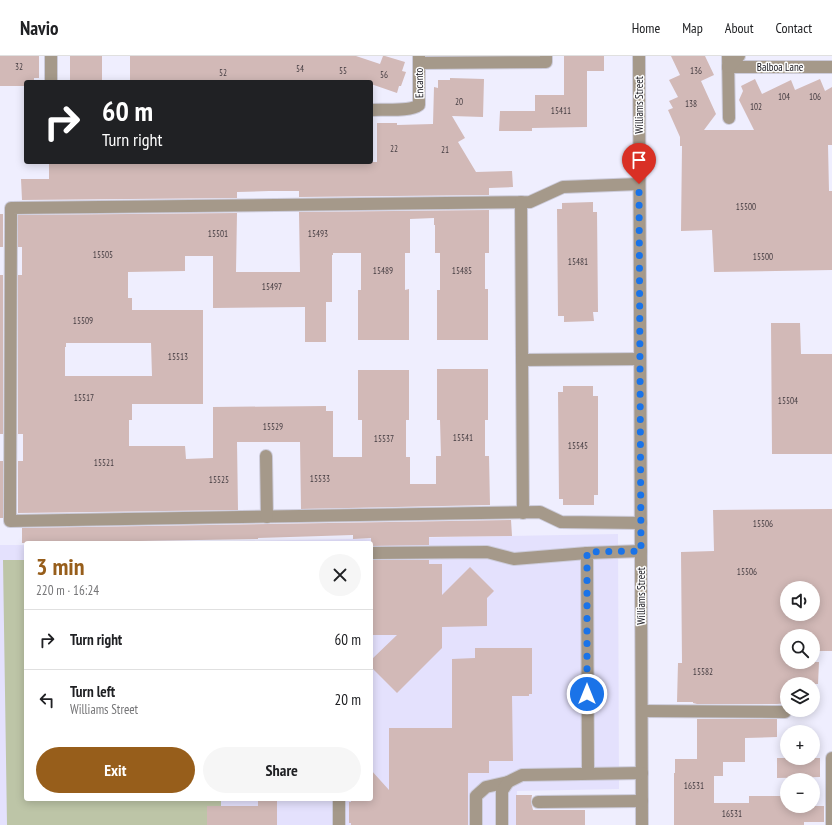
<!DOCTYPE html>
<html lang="en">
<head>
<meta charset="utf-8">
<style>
	body { margin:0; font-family:"PT Sans Narrow",sans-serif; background:#f6f6f6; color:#202124; height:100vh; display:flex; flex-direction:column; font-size:15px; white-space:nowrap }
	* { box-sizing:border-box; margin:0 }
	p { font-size:13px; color:#757577 }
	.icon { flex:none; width:22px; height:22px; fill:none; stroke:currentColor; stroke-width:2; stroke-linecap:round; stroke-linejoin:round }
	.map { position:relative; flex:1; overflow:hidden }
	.sheet { position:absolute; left:24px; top:485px; width:349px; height:260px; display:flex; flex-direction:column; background:#fff; border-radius:4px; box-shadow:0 2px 10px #0003 }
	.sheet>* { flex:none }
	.guide { position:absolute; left:24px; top:24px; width:349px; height:84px; border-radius:4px; box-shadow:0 2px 10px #0003; background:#202124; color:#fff; overflow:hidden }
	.tools { position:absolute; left:780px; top:525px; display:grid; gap:8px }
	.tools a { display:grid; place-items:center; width:40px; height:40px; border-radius:50%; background:#fff; box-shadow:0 2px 10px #0003; font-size:20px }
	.pin { position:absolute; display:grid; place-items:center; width:34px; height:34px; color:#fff; margin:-41px -17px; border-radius:50% 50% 50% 0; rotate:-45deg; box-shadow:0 0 4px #0007 }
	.pin .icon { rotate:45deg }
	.me { position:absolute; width:44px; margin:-22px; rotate:0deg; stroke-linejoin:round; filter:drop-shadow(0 0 3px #0008) }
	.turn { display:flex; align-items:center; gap:14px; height:84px; padding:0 12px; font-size:18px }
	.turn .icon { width:52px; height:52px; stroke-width:2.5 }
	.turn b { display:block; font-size:28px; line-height:34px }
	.round { display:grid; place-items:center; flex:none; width:42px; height:42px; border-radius:21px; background:#f6f6f6 }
	.headline { display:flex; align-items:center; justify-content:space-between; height:68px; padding:0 12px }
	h1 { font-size:24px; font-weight:800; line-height:30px; color:#975e1b }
	.button { display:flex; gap:8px; margin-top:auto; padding:8px 12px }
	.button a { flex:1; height:46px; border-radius:24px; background:#975e1b; color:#fff; font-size:16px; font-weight:800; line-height:46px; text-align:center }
	.button a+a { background:#f6f6f6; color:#202124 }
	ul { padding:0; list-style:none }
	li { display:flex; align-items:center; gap:12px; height:60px; padding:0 12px; border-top:1px solid #e0e0e0 }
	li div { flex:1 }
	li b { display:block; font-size:15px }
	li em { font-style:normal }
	header { display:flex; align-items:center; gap:24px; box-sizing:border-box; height:56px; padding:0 20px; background:#fff; border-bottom:1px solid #e0e0e0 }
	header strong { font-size:19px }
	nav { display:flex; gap:22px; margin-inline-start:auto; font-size:14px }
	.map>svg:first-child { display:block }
	.built { fill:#e4e1fd }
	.green { fill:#bdc5a7 }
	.building { fill:#d2b9b7; fill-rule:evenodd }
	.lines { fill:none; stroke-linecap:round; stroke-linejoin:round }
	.minor-casing { stroke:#cccbda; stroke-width:14 }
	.minor { stroke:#a5998a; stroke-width:12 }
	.route { stroke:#1a73e8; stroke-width:7; stroke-dasharray:0 12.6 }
	.labels { text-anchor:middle; stroke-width:3; stroke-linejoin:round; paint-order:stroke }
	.number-label { font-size:9px; fill:#443c41 }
	.street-label { font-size:11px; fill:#14131a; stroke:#fdfdfd }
</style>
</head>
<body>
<header>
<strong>Navio</strong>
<nav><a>Home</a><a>Map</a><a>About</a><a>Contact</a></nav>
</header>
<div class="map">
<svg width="832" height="769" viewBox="0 0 832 769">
	<rect width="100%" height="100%" fill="#efeefe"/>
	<polygon class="built" points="618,478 619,733 517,735 517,769 0,769 0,489 26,489 26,743 371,743 371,487 124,487"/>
	<polygon class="green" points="3,504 26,504 26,743 221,743 221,769 7,769"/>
	<g class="building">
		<polygon points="0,0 39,0 39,22 34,22 34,26 26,26 26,30 0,30"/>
		<rect x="70" y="0" width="32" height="26"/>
		<polygon points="130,0 356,0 380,8 383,0 385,0 405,6 402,15 406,16 401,30 399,30 397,37 371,28 371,26 130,26"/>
		<polygon points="564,0 604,0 604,15 587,15 587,71 532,72 532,75 499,75 500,55 535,55 535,39 564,39"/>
		<polygon points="671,0 705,0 714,19 701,25 716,58 704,74 754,74 739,44 743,35 741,30 755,23 762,38 791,24 795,34 820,23 825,35 832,31 832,89 828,89 829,135 832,135 832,214 714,216 712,174 681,175 682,90 680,90 680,81 668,54 673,52 669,45 678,41 669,24 680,19"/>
		<polygon points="450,22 484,23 483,61 452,60 465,82 458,86 476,116 512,115 513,131 489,132 489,139 299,141 299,135 269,135 237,136 237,142 22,144 21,123 49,123 49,106 377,106 377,67 397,67 397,69 433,68 434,31 438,32 438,24 450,24"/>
		<polygon points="593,146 593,156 597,156 598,256 593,256 594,265 564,266 564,260 558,260 557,153 562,153 562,147"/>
		<path d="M 489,154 L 489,197 L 485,197 L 485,233 L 488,233 L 488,284 L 437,284 L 437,234 L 440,234 L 440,197 L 435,197 L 435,169 L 434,169 L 434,162 L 410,163 L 410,197 L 405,197 L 405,234 L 409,233 L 409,284 L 358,284 L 358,234 L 361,234 L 361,197 L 333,197 L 333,199 L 332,199 L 332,246 L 326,246 L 326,286 L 305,286 L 305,251 L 213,252 L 213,200 L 185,200 L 185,215 L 128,216 L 128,242 L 132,242 L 132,254 L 203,254 L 203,348 L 132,348 L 132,364 L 129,364 L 129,390 L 185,390 L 186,403 L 213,402 L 213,351 L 326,350 L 326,355 L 333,355 L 333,401 L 362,401 L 362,364 L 358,364 L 358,314 L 409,314 L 409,364 L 406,364 L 406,401 L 410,401 L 410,428 L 436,428 L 436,400 L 441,400 L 440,364 L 437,364 L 437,313 L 488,313 L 488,364 L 485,364 L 485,400 L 489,400 L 490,449 L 301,453 L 300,386 L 237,386 L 238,454 L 18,457 L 18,405 L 23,405 L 23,378 L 18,378 L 18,219 L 22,219 L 22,191 L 18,191 L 18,159 L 237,157 L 236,216 L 300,216 L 299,156 ZM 66,287 L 151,287 L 152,320 L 65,320 L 65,291 L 66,291 Z"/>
		<rect x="0" y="158" width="3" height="33"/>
		<rect x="0" y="219" width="3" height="159"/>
		<polygon points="771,267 800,267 801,298 832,298 832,398 772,398"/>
		<polygon points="563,330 593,330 593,340 598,340 598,439 594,439 594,449 563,449 563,443 559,443 558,336 563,336"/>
		<rect x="0" y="405" width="3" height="57"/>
		<path d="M 832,453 L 832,595 L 813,595 L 813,580 L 787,580 L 787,606 L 819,606 L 818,628 L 787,628 L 787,647 L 777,648 L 697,648 L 693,647 L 693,646 L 677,646 L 678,607 L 682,607 L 681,496 L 714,495 L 713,454 ZM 787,532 L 813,532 L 813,558 L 787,558 Z"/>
		<polygon points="511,464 512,480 429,481 429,489 371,490 371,482 353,483 353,479 258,482 258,483 22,487 22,472"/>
		<polygon points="371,504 429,504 429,508 442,508 442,539 470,511 494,535 487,542 487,570 442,571 442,592 397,637 371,611 371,604 397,579 371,579"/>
		<polygon points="475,592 532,592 532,638 529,638 529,640 512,640 513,705 489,705 489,717 468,717 468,769 351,769 351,767 349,767 349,746 351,746 351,743 371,743 371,714 389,734 389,672 452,672 452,603 475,602"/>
		<polygon points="697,663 777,663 777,681 745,682 745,706 723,706 723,720 714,720 714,747 749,747 749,740 787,740 787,750 824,750 824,766 804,766 804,769 674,769 674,717 675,717 675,703 697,703"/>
		<polygon points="777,702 820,702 820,721 777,722"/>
		<polygon points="516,739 532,739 531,746 533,754 585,754 585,769 516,769"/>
		<polygon points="258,743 277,743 277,769 207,769 207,750 258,750"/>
	</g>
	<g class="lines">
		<g class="minor-casing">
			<g id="minor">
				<polyline points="639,0 642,769"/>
				<polyline points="728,0 729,62"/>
				<polyline points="419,7 546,6 546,0"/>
				<polyline points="728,11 832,11"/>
				<polyline points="728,11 739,0"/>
				<polyline points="51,26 51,0"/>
				<path d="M 371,54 C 384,53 410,56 419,49 L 419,0"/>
				<polyline points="639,128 563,131 530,146 11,152 10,465 540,456 561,466 641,467"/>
				<polyline points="521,146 523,457"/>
				<polyline points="522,304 640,303"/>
				<polyline points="266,400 267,461"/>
				<polyline points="371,497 487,496 514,503 587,497"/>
				<polyline points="642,655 785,656"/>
				<polyline points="588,717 587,497 641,495"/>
				<polyline points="339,743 339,769"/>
				<polyline points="538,746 642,745"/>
				<polyline points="476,769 476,740 486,731 508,726 522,719 642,717"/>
				<polyline points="502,769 502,735 508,726"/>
				<polyline points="832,769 832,702"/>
			</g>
		</g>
		<use href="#minor" class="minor"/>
	</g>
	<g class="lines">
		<polyline class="route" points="587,638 587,496 641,495 639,128"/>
	</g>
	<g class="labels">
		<g class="number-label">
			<text x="19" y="14">32</text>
			<text x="300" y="16">54</text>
			<text x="343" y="18">55</text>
			<text x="696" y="18">136</text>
			<text x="223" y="20">52</text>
			<text x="384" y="22">56</text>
			<text x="784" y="44">104</text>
			<text x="815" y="44">106</text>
			<text x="459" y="49">20</text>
			<text x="691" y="51">138</text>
			<text x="756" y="54">102</text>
			<text x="561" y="58">15411</text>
			<text x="394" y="96">22</text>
			<text x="445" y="97">21</text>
			<text x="746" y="154">15500</text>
			<text x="218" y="181">15501</text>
			<text x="318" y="181">15493</text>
			<text x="103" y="202">15505</text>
			<text x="763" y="204">15500</text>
			<text x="578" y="209">15481</text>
			<text x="383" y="218">15489</text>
			<text x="462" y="218">15485</text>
			<text x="272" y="234">15497</text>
			<text x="83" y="268">15509</text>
			<text x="178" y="304">15513</text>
			<text x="84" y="345">15517</text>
			<text x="788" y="348">15504</text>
			<text x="273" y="374">15529</text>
			<text x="463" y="385">15541</text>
			<text x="384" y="386">15537</text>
			<text x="578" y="393">15545</text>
			<text x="104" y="410">15521</text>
			<text x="320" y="426">15533</text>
			<text x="219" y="427">15525</text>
			<text x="763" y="471">15506</text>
			<text x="747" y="519">15506</text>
			<text x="703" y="619">15582</text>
			<text x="694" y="733">16531</text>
			<text x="732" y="761">16531</text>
		</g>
		<g class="street-label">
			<text x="780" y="15">Balboa Lane</text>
			<text transform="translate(419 27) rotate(-91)" y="4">Encanto</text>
			<text transform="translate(639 49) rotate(-90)" y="4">Williams Street</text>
			<text transform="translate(641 540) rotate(-90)" y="4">Williams Street</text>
		</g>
	</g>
</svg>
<div class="tools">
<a><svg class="icon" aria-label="sound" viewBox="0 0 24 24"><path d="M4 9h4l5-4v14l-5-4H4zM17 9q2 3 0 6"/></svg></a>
<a><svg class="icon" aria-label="search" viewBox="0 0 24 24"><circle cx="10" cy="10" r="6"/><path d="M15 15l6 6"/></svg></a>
<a><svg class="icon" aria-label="layers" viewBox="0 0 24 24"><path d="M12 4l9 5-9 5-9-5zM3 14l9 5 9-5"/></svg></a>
<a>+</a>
<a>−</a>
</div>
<div class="pin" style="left:639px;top:128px;background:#d93025"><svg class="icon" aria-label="arrive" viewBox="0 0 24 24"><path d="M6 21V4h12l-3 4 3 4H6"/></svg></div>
<svg class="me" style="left:587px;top:638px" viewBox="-20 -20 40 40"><circle r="17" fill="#1a73e8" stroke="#fff" stroke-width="3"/><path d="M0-11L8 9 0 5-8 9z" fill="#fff"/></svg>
<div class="guide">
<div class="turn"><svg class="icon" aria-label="right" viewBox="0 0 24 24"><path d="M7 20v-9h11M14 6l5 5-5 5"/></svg><div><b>60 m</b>Turn right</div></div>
</div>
<section class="sheet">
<div class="headline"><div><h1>3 min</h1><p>220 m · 16:24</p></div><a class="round"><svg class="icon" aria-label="close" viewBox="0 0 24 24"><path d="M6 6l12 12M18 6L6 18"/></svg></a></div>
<ul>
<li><svg class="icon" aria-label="right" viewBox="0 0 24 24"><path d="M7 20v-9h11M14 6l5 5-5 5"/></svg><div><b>Turn right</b></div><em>60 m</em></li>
<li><svg class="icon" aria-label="left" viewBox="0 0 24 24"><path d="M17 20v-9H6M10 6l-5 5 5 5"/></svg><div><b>Turn left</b><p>Williams Street</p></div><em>20 m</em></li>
</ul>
<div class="button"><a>Exit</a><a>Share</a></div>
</section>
</div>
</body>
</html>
